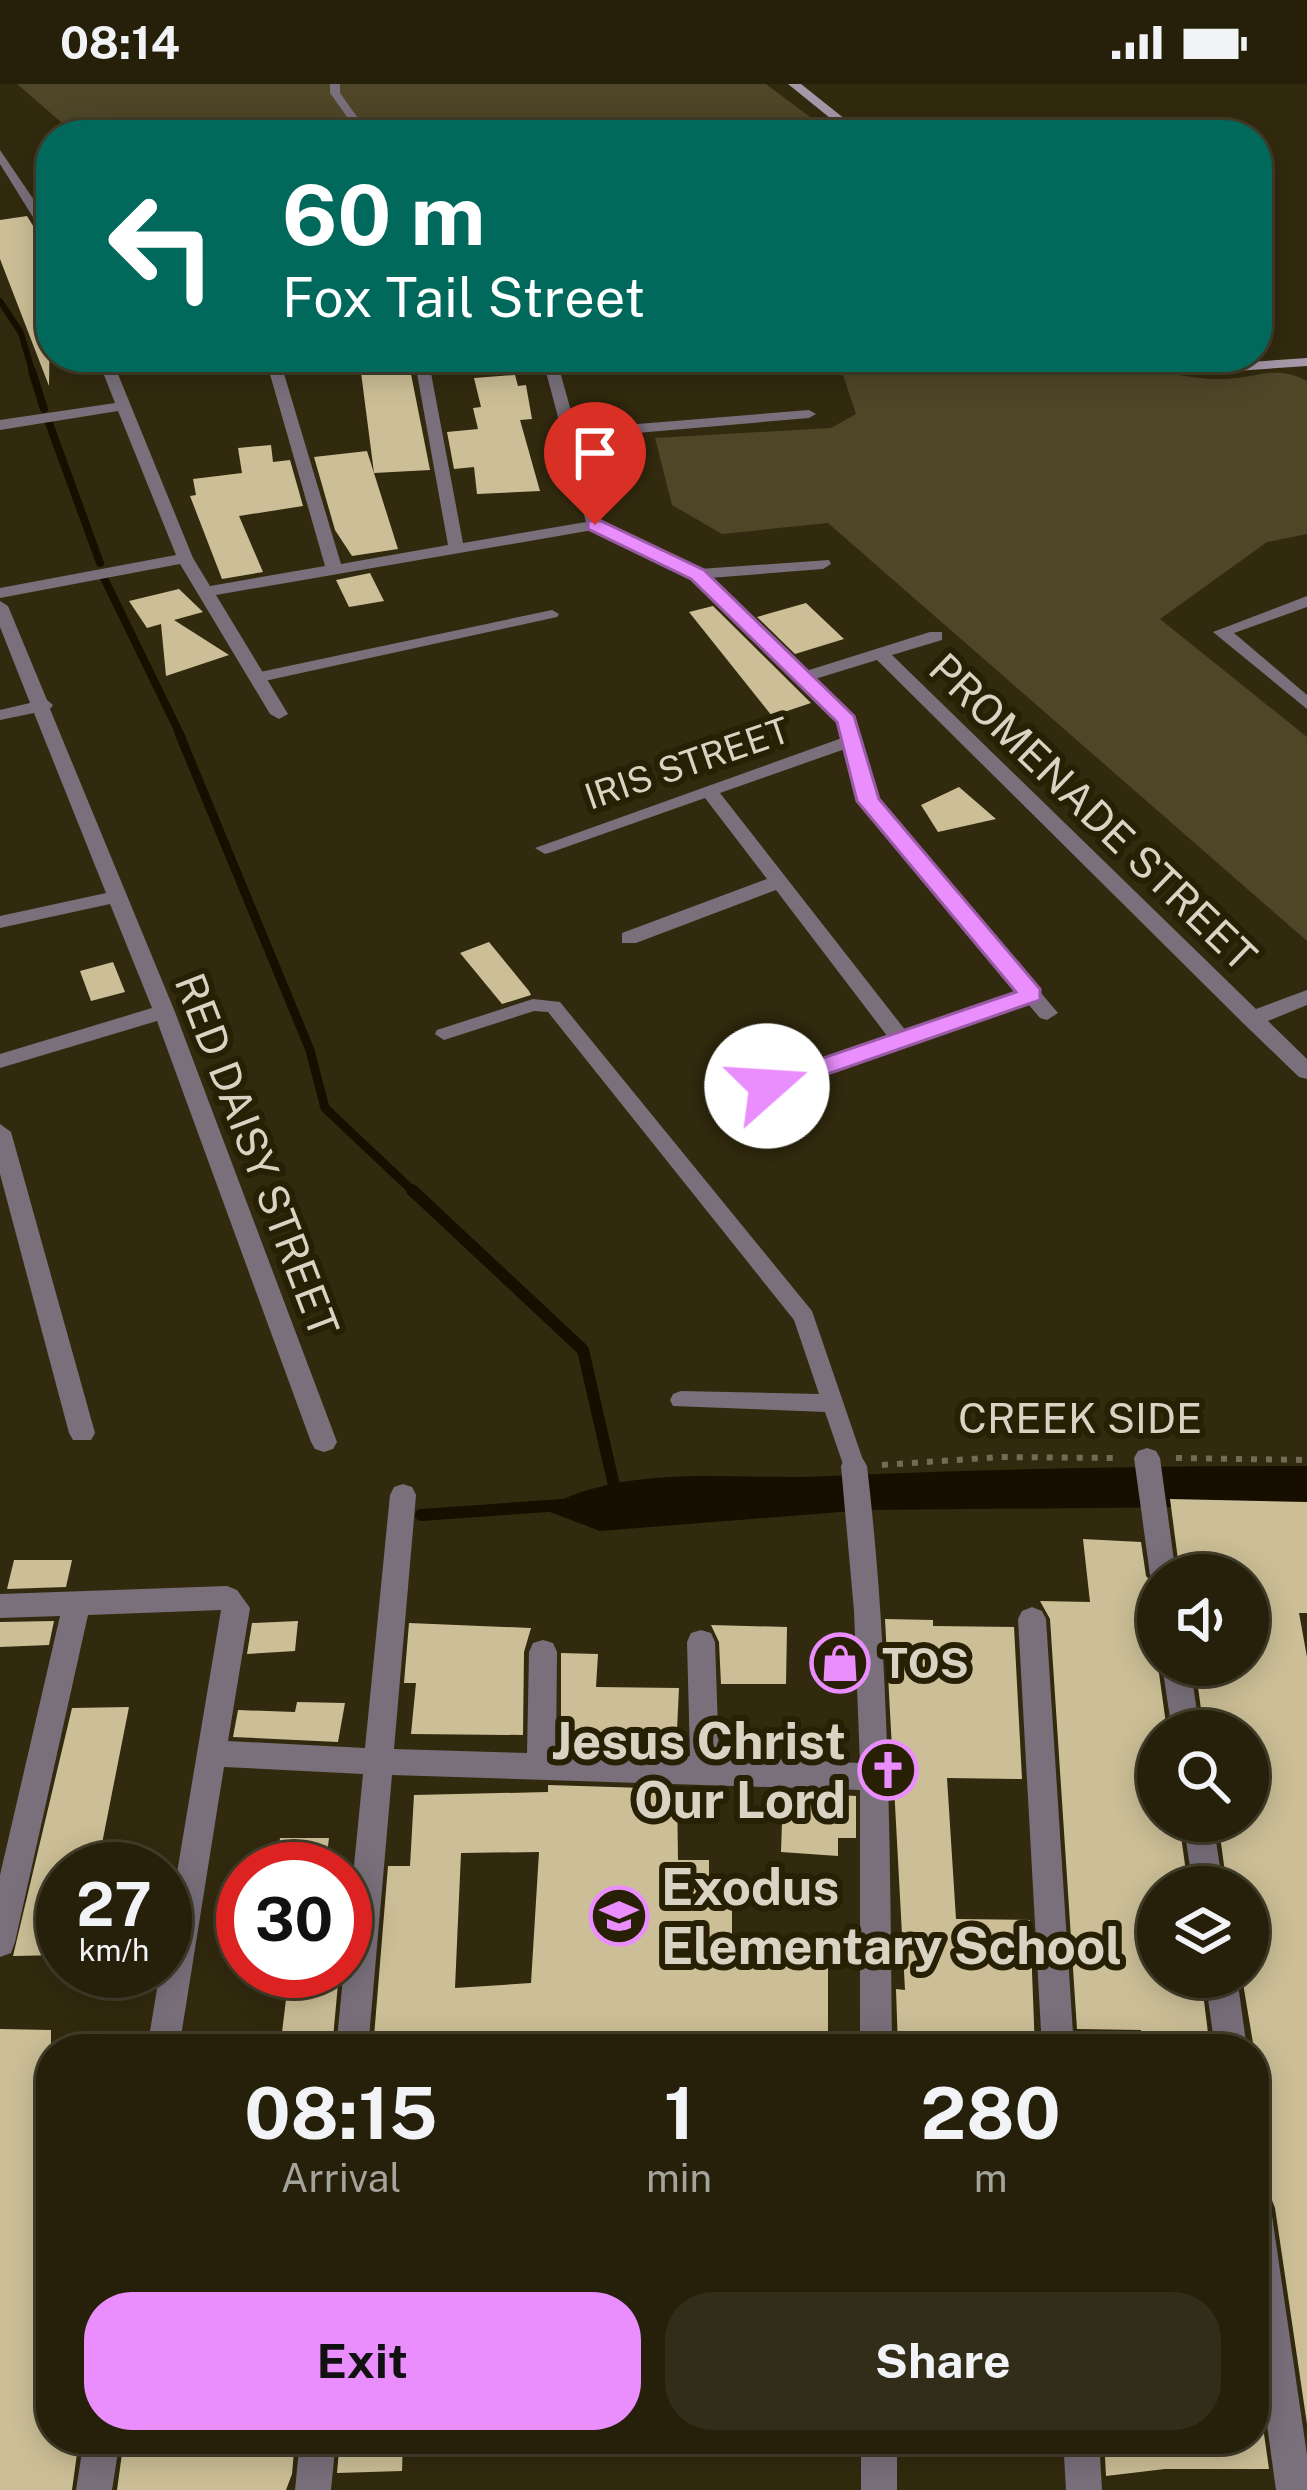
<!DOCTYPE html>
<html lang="en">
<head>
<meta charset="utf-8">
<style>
	body { margin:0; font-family:"Public Sans",sans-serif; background:#322d18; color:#f1f3f6; height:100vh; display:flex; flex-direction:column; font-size:45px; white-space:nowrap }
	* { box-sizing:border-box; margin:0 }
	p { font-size:39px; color:#a4a39c }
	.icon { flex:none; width:66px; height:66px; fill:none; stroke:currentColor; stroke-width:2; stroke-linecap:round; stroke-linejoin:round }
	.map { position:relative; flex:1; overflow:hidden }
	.sheet { position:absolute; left:36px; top:1950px; width:1233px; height:420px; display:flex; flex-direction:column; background:#26200a; border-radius:48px; box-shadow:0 6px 30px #0003,0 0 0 3px #423e2b }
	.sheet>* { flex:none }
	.guide { position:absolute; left:36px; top:36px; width:1236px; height:252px; border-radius:48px; box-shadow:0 6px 30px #0003,0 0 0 3px #423e2b; background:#00695c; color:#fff; overflow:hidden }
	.fabs { position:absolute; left:1137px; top:1470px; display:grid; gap:24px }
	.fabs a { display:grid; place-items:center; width:132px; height:132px; border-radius:50%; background:#26200a; box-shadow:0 6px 30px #0003,0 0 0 3px #423e2b; font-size:60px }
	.speed { position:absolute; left:36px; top:1758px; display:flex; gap:24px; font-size:60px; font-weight:700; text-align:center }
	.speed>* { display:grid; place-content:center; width:156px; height:156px; border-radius:50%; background:#26200a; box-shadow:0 6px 30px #0003,0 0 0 3px #423e2b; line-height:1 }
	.speed small { font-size:30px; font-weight:400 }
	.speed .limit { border:18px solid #d22; background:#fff; color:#111 }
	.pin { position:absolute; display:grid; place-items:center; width:102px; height:102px; color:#fff; margin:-123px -51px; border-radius:50% 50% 50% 0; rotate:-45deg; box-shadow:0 0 12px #0007 }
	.pin .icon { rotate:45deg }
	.me { position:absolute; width:132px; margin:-66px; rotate:71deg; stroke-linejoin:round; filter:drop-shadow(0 0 9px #0008) }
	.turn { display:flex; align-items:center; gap:42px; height:252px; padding:0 48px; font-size:54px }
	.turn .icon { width:156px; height:156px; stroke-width:2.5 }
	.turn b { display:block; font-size:84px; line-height:102px }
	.eta { display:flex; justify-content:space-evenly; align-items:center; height:204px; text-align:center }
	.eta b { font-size:72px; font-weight:700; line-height:84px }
	.button { display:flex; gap:24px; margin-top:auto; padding:24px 48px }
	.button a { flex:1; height:138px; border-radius:48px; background:#ea8dfd; color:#111; font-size:48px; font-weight:700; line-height:138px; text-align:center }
	.button a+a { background:#322d18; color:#f1f3f6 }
	.status { display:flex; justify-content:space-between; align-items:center; height:84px; padding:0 60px; background:#26200a; direction:ltr }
	.status svg { height:33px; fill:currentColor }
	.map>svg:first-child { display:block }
	.green { fill:#4f4628 }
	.water { fill:#160f00 }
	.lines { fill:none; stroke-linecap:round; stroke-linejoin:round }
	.stream-far3 { stroke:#160f00; stroke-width:6 }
	.stream-far2 { stroke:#160f00; stroke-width:8 }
	.stream-far1 { stroke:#160f00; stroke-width:9 }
	.stream { stroke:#160f00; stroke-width:12 }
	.building { fill:#ccbf97; fill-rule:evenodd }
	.path { stroke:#736c55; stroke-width:6; stroke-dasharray:6 9; stroke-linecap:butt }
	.lane { fill:#79707b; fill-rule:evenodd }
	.street { fill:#79707b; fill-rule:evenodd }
	.secondary { fill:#a697a9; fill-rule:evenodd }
	.route { fill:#ea8dfd; stroke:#985ca4; stroke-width:3 }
	.labels { text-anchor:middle; stroke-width:12; stroke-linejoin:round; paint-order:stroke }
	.far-street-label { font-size:36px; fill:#d8d3c3; stroke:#282004 }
	.street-label { font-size:42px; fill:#d8d3c3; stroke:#282004 }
	.poi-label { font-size:42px; font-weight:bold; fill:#d8d3c3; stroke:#282004; text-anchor:start }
	.near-poi-label { font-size:51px; font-weight:bold; fill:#d8d3c3; stroke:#282004; text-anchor:end }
</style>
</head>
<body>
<div class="status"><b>08:14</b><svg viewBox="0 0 49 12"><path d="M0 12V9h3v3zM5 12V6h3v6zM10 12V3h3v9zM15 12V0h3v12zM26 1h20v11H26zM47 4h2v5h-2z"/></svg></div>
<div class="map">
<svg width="1307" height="2406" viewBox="0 0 1307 2406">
	<rect width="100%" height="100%" fill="#322a0e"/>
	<g class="green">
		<polygon points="17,0 766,0 834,51 76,51"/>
		<path d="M 837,273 L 1122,273 C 1154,287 1190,296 1225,295 C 1257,294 1277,280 1307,297 L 1307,450 L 1267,458 L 1160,535 L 1307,653 L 1307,857 L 828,439 L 722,450 L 672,421 L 655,354 L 831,344 L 856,330 Z"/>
	</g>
	<path class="water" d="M 1307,1382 L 1307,1422 L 865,1426 L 600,1447 L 542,1425 C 630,1377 733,1397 830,1392 C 989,1385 1147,1382 1307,1382 Z"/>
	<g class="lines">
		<polyline class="stream-far3" points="0,217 21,249 33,290"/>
		<g class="stream-far2">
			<polyline points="32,287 44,325"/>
			<polyline points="49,339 100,479"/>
			<polyline points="104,494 181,652"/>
		</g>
		<polyline class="stream-far1" points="179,649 310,966 325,1024 415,1109"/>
		<g class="stream">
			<polyline points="412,1106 583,1266 615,1406"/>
			<polyline points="421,1431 561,1421"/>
		</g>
	</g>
	<g class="building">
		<polygon points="27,132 40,153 51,159 49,302 0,175 0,136"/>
		<polygon points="359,273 402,276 403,291 411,290 430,386 374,389"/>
		<polygon points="515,291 518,302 526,301 532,335 520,336 540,407 477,410 474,383 454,385 447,348 478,345 473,324 481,323 474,294"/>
		<polygon points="271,361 273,378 290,376 303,422 239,432 263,488 222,495 190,412 196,411 193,395 242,389 238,364"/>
		<polygon points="367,367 398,465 352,472 335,446 314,373"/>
		<polygon points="370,489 384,517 349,523 336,496"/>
		<polygon points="179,505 203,528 174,536 229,571 166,592 161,540 147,544 129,517"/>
		<polygon points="806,519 844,555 795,570 757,533"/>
		<polygon points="713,522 811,619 772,632 689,528"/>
		<polygon points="959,703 996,735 938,748 921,721"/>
		<polygon points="489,858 529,907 531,911 502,920 460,869"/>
		<polygon points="113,878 125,908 91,917 80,887"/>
		<polygon points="1170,1415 1307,1418 1307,1529 1299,1529 1307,1573 1307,2340 1275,2124 1270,2111 1259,2105 1254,2076 1254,1965 1242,1893 1248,1893 1248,1803 1227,1803 1218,1737 1248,1737 1248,1647 1204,1647 1195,1581 1248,1583 1248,1491 1180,1491"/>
		<polygon points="1083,1455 1141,1458 1146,1492 1158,1505 1158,1582 1167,1647 1158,1647 1158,1737 1179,1737 1188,1803 1158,1803 1158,1893 1201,1893 1210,1965 1144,1965 1141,1946 1077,1945 1050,1535 1040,1517 1090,1518"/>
		<polygon points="14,1476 72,1476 66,1503 7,1505"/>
		<polygon points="885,1535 933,1536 933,1542 1014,1543 1022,1695 947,1694 956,1835 1030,1836 1035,1965 898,1964 896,1905 905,1906"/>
		<polygon points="54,1537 49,1561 0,1563 0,1538"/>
		<polygon points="298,1537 295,1567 247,1570 252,1539"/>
		<polygon points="409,1539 531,1544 524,1568 523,1651 411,1650 416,1599 404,1599"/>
		<polygon points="711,1541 787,1543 786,1600 721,1600 719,1558"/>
		<polygon points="561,1569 598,1570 596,1603 679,1604 676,1667 561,1665"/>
		<polygon points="297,1618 345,1619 338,1658 233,1653 238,1626 295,1628"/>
		<polygon points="129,1623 97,1785 63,1785 63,1871 13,1872 72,1624"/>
		<path d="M 548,1701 L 677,1705 L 678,1776 L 709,1776 L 709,1793 L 732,1793 L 732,1863 L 828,1866 L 828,1965 L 373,1965 L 388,1782 L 410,1782 L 414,1711 L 548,1708 ZM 539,1768 L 531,1899 L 455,1904 L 461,1769 Z"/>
		<polygon points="783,1708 856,1712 856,1754 838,1754 838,1772 781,1768"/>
		<polygon points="280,1754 329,1754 325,1785 276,1785"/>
		<polygon points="288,1899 338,1900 332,1965 280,1965"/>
		<polygon points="0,1945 51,1946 51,2355 79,2355 72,2406 0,2406"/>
		<polygon points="1254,2280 1269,2385 1165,2385 1106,2392 1104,2355 1254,2355"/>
		<polygon points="124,2355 295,2355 292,2390 286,2406 117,2406"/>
		<polygon points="340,2355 403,2355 402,2387 337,2389"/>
	</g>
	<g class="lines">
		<g class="path">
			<polyline points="1176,1374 1307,1376"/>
			<polyline points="882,1381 1000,1373 1120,1374"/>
		</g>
		<g class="lane">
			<polygon points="330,0 340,0 340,9 370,51 360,51 330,9"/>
			<polygon points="552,526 559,530 557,533 260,598 252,593 260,588"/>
			<polygon points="533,915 560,918 812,1227 865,1382 862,1389 854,1391 846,1389 825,1328 673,1322 670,1316 673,1310 681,1307 819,1310 794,1236 548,928 534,927 444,956 435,950 437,946"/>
		</g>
		<g class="street">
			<polygon points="0,66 51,141 51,155 44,151 0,80"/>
			<path d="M 97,273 L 111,273 L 193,474 L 210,502 L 325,482 L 265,273 L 279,273 L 341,480 L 448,461 L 414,273 L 428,273 L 463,459 L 586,438 L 542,273 L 556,273 L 559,282 L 744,273 L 744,279 L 739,280 L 561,291 L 576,345 L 809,326 L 816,330 L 809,334 L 579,354 L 602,438 L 699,485 L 829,476 L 831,480 L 823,485 L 710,494 L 806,587 L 930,548 L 942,548 L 942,556 L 892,571 L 1256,925 L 1307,906 L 1307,921 L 1268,937 L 1307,975 L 1307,995 L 1299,993 L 1244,940 L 877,576 L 815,595 L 856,637 L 877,716 L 1058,929 L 1047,936 L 1040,934 L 1028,920 L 775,1007 L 759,1007 L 756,1002 L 759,997 L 888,953 L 776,806 L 636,859 L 622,859 L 622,849 L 767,795 L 705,714 L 552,768 L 545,770 L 535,764 L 842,654 L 838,639 L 691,494 L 593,446 L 216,511 L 288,630 L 279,635 L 270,630 L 180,480 L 0,514 L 0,504 L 176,471 L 118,327 L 0,346 L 0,336 L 115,319 ZM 845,665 L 861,721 L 1018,908 L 906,947 L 720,709 Z"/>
			<polygon points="1307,512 1307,523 1234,549 1307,611 1307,625 1213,548"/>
			<polygon points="0,517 8,522 47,616 53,621 50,625 175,928 337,1358 333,1365 324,1368 315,1365 311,1358 157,937 0,984 0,970 152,924 110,820 0,844 0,832 106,809 34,629 0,636 0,626 30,619 0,543"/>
			<polygon points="0,1040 11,1048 95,1349 91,1356 73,1356 69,1349 0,1090"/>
			<polygon points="1147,1364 1156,1367 1160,1374 1176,1491 1158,1491 1158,1501 1150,1491 1134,1374 1138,1367"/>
			<path d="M 854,1371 L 863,1375 L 867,1382 C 890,1576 890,1770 892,1965 L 860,1965 L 860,1706 L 392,1691 L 368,1965 L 336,1965 L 363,1690 L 224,1683 L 179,1965 L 147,1965 L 160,1887 L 165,1887 L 165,1860 L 221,1526 L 88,1531 L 15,1858 L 11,1869 L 0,1873 L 0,1791 L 60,1532 L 0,1534 L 0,1510 L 227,1502 L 237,1506 L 250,1524 L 228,1657 L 365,1664 L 390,1411 L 394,1403 L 403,1400 L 412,1403 L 416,1411 L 394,1665 L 527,1669 L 529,1568 L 533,1559 L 543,1556 L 553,1559 L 557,1568 L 556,1669 L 690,1672 L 687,1558 L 691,1549 L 701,1546 L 711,1549 L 715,1558 L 719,1673 L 860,1679 L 854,1527 L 841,1382 L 845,1375 Z"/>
			<polygon points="1032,1523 1042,1527 1046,1535 1074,1965 1042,1965 1018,1535 1022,1527"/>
			<polygon points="1162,1581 1190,1581 1200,1647 1172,1647"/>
			<polygon points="1183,1737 1213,1737 1223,1803 1193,1803"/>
			<polygon points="1205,1893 1237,1893 1247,1965 1215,1965"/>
			<polygon points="1254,2108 1266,2113 1271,2125 1307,2371 1307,2406 1276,2406 1254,2247"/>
			<polygon points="84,2355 120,2355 112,2406 76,2406"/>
			<polygon points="300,2355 336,2355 331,2406 295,2406"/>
			<rect x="861" y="2355" width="36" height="51"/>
			<polygon points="1063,2355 1099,2355 1102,2406 1066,2406"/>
		</g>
		<g class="secondary">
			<polygon points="788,0 801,0 865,51 851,51"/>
			<polygon points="1149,273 1174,273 1207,281 1307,274 1307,282 1207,289"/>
		</g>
	</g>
	<polygon class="route" points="588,437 601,437 704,486 854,632 879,715 1040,905 1040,916 776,1008 759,1008 759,996 1016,908 857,717 837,638 691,495 588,445"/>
	<defs>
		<g id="shop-ring" transform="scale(3)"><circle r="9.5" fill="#282004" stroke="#ea8dfd" stroke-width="1.5"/><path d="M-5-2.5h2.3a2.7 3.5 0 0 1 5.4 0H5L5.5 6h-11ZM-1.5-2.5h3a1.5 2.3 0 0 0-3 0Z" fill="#ea8dfd"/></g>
		<g id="church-ring" transform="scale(3)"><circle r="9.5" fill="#282004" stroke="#ea8dfd" stroke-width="1.5"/><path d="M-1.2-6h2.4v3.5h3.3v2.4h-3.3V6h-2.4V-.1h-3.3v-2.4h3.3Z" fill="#ea8dfd"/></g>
		<g id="school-ring" transform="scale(3)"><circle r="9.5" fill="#282004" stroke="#ea8dfd" stroke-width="1.5"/><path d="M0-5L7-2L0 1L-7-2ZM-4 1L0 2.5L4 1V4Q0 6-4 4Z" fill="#ea8dfd"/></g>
	</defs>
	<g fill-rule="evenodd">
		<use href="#shop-ring" x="840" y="1579"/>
		<use href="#church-ring" x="888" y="1686"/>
		<use href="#school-ring" x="619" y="1832"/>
	</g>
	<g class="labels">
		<g class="far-street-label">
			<text transform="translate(687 679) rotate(-19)" y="13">IRIS STREET</text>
		</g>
		<g class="street-label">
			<text transform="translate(1093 728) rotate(44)" y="15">PROMENADE STREET</text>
			<text transform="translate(257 1071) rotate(69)" y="15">RED DAISY STREET</text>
			<text x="1080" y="1349">CREEK SIDE</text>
		</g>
		<g class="poi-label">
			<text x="882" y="1594">TOS</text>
		</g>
		<g class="near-poi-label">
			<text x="846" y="1675">Jesus Christ<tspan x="846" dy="59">Our Lord</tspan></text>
			<text x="661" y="1821" text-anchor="start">Exodus<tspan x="661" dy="59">Elementary School</tspan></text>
		</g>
	</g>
</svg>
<div class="fabs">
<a><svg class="icon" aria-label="sound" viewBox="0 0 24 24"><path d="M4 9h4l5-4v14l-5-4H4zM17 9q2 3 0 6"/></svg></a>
<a><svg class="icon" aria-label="search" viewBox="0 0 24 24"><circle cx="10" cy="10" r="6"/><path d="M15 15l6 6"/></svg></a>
<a><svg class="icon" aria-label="layers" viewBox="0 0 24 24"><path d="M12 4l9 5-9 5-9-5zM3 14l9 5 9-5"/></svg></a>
</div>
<div class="speed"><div>27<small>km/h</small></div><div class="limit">30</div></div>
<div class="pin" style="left:595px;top:441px;background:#d93025"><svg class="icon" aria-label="arrive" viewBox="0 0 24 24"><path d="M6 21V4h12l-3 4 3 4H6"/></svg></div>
<svg class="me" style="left:767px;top:1002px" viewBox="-20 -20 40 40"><circle r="19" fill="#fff"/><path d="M0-13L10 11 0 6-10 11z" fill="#ea8dfd"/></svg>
<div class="guide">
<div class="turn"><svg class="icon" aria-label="left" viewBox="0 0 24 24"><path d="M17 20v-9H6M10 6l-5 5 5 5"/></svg><div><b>60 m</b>Fox Tail Street</div></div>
</div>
<section class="sheet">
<div class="eta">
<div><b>08:15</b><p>Arrival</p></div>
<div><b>1</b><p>min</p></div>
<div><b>280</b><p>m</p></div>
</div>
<div class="button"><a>Exit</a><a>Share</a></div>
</section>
</div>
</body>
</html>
